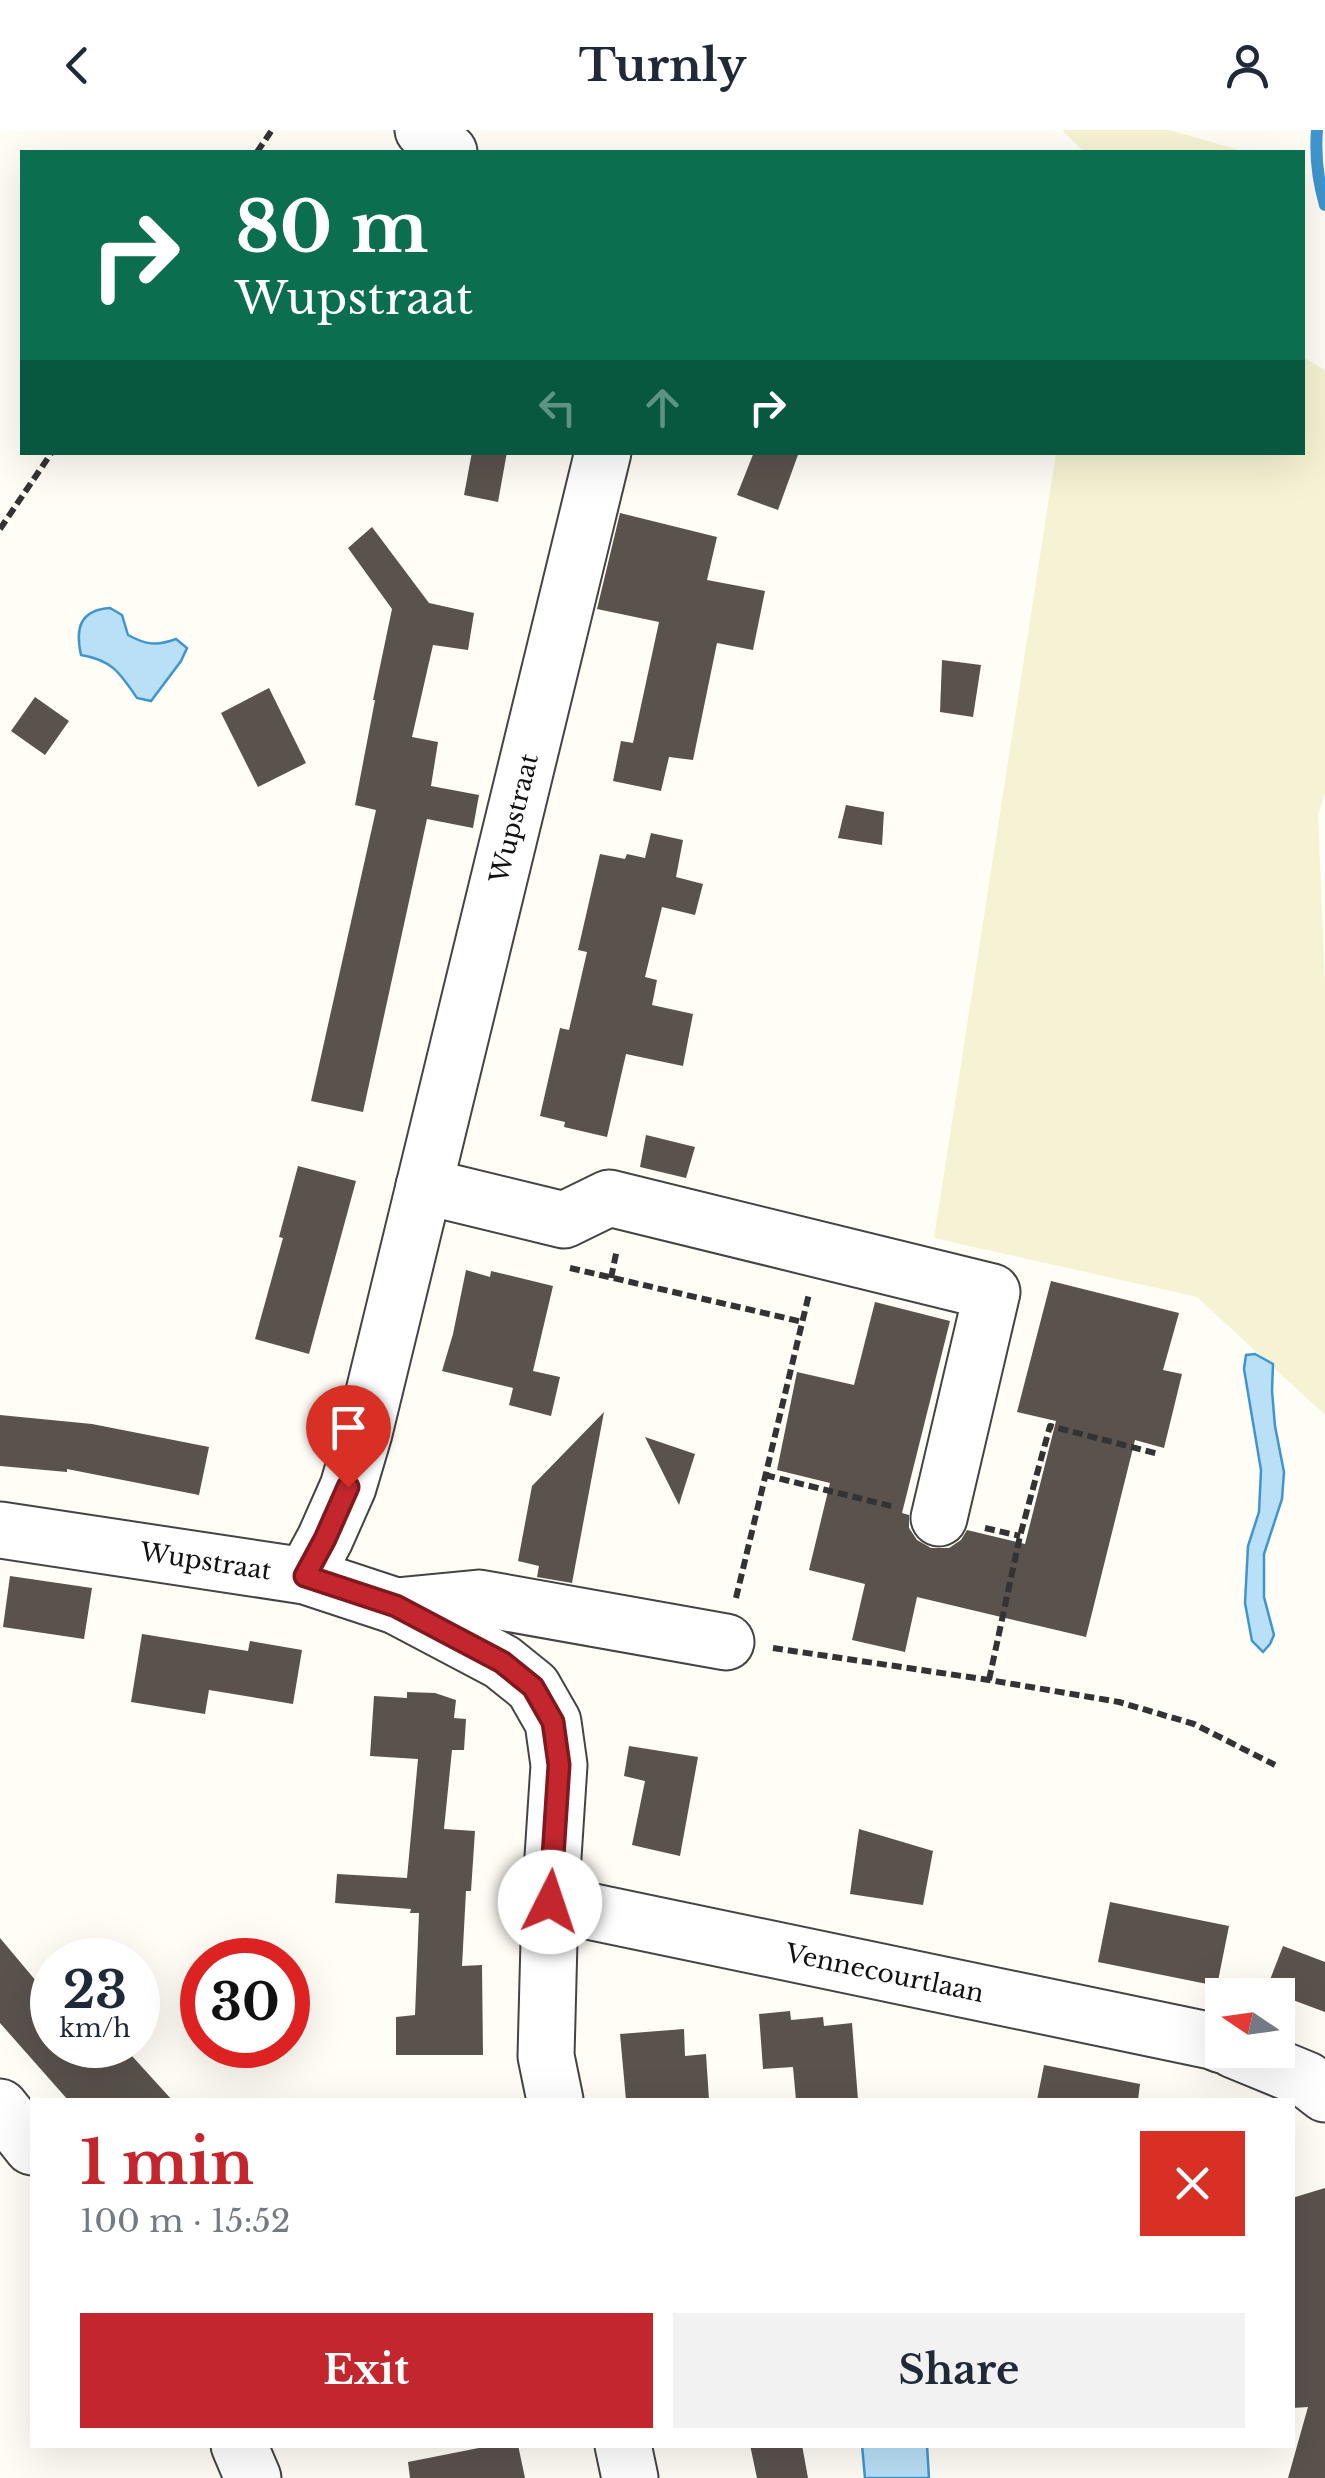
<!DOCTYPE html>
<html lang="en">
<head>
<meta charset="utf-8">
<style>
	body { margin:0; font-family:"Libre Baskerville",serif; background:#f2f2f3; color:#1f2937; height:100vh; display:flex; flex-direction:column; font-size:38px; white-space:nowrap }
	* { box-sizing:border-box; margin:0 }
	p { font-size:32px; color:#747a83 }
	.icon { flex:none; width:55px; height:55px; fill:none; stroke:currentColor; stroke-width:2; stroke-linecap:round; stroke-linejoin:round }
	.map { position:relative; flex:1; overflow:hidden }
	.side { position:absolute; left:30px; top:1968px; width:1265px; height:350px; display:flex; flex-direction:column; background:#fff; border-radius:0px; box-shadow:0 10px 40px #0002 }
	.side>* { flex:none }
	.guide { position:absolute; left:20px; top:20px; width:1285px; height:305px; border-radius:0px; box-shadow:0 10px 40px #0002; background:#0b6e4f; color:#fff; overflow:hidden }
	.needle { width:65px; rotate:283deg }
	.controls { position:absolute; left:1205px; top:1848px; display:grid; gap:20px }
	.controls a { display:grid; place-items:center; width:90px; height:90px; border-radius:0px; background:#fff; box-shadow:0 10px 40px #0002; font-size:50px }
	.speed { position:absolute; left:30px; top:1808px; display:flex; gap:20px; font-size:50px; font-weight:700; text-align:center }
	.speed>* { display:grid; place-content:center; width:130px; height:130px; border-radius:50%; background:#fff; box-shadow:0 10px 40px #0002; line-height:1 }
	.speed small { font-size:25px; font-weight:400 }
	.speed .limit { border:15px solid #d22; background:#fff; color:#111 }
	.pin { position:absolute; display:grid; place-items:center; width:85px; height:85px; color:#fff; margin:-102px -42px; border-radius:50% 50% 50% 0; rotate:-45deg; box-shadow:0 0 10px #0007 }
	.pin .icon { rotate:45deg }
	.me { position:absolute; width:110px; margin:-55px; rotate:4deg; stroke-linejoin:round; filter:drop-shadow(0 0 8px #0008) }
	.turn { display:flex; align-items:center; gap:35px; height:210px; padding:0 50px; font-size:45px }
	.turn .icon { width:130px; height:130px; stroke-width:2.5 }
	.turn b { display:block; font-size:70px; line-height:85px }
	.lanes { display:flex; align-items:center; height:95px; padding:0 50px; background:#0003; justify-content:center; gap:50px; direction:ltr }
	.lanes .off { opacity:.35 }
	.round { display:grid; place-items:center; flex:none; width:105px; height:105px; border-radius:0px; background:#f2f2f3 }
	.overview { display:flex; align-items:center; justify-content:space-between; height:170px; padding:0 50px }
	h1 { font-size:60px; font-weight:700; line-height:75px; color:#c4262e }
	.action { display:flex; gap:20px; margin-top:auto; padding:20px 50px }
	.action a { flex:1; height:115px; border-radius:0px; background:#c4262e; color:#fff; font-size:40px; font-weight:700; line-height:115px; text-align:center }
	.action a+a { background:#f2f2f3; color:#1f2937 }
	header { display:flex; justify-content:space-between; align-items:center; height:130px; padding:0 50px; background:#fff; font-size:45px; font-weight:700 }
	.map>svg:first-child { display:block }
	.farmland { fill:#f6f3d4 }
	.water { fill:#b9e0f7; stroke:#3f96cf; stroke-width:2.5 }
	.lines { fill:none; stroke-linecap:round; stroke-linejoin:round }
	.stream { stroke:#3f96cf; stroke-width:12 }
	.building { fill:#5a524d }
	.minor-casing { stroke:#444; stroke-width:59 }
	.path { stroke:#333; stroke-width:6; stroke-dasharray:10 5; stroke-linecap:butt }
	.minor { stroke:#fff; stroke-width:55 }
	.route-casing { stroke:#7f191e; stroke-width:25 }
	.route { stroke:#c4262e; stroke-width:18 }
	.labels { text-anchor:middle; stroke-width:10; stroke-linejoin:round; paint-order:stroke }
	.street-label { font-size:25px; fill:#111; stroke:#fff }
</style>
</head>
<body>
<header><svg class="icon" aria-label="back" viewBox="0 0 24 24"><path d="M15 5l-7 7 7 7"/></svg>Turnly<svg class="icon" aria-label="person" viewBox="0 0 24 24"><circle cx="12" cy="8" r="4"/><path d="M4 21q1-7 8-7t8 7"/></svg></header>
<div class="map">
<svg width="1325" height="2348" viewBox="0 0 1325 2348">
	<rect width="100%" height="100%" fill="#fffdf5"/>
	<g class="farmland">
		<polygon points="1062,0 1169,0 1236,19 1237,22 1084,22"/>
		<polygon points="1303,221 1305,228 1325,240 1325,663 1318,685 1325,853 1325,1285 1197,1167 934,1108 1056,323 1302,322"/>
	</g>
	<g class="water">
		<path d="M 110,478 L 122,485 L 128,505 C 146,515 157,516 176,509 L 187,518 L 181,531 L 151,571 L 137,568 C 120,543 112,530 81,525 C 75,498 80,480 110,478 Z"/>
		<polygon points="1255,1224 1273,1234 1272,1261 1275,1296 1284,1342 1282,1369 1264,1424 1264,1467 1274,1505 1270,1514 1263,1522 1252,1511 1245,1473 1248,1416 1259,1382 1261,1340 1244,1239 1246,1225"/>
		<polygon points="862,2315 927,2315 929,2348 865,2348"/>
	</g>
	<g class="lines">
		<path class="stream" d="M 1317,0 C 1315,25 1318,51 1325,75"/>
	</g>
	<g class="building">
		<polygon points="472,322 507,322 498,372 464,365"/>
		<polygon points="754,322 799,322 778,380 737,365"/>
		<polygon points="620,383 717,407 707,450 765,461 753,520 717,513 693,630 669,627 661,661 613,651 621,611 633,613 659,492 597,479"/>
		<polygon points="372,397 429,473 474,483 468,520 433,515 412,607 438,612 431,656 479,665 473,698 427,689 363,982 311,971 376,680 355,675 375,570 373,570 392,479 348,418"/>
		<polygon points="942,530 981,535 973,587 940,582"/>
		<polygon points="269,558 306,633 258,657 221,583"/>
		<polygon points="35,567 69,591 45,625 11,601"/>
		<polygon points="846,675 884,682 882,715 838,708"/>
		<polygon points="651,703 683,710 676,747 703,754 695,785 662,777 645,847 657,850 652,875 693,884 683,936 626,924 607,1007 564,997 565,992 540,986 560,898 569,900 587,822 578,820 600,724 625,729 627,724 645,728"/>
		<polygon points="646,1005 695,1017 686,1048 640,1037"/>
		<polygon points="298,1036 356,1051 309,1224 255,1209 283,1108 279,1107"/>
		<polygon points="466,1140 490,1147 491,1141 553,1156 533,1241 560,1247 551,1286 509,1275 513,1258 442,1241 453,1204"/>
		<polygon points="1051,1151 1179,1183 1163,1240 1182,1244 1164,1318 1135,1310 1086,1507 917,1467 905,1522 852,1510 865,1454 809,1440 830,1353 777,1340 797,1242 854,1255 875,1172 950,1191 902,1383 909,1385 909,1398 917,1410 931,1418 949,1418 961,1410 967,1400 1025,1414 1056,1291 1017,1282"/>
		<polygon points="604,1282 572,1453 537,1447 539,1436 518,1431 532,1356"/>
		<polygon points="0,1285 92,1294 209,1317 199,1365 67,1339 67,1342 0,1336"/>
		<polygon points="645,1307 695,1324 679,1375"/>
		<polygon points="10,1446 92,1458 84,1509 3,1497"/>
		<polygon points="142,1504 248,1521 250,1511 302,1520 293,1574 209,1560 205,1584 131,1572"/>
		<polygon points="407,1562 435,1563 456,1570 454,1588 466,1589 464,1620 452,1620 444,1699 475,1701 471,1761 466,1761 462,1836 482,1835 483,1925 396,1925 396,1887 415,1885 419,1783 410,1783 411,1779 335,1773 337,1744 407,1748 418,1629 370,1626 374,1566 407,1568"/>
		<polygon points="629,1616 698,1627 680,1726 632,1715 645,1651 624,1646"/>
		<polygon points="859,1699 933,1721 923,1775 850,1764"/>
		<polygon points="1110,1772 1229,1796 1217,1856 1098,1832"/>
		<polygon points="0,1808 52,1870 52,1915 122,1915 172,1970 68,1970 0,1893"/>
		<polygon points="1283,1816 1325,1832 1325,1882 1266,1860"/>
		<polygon points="790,1881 791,1890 823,1887 824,1896 852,1893 858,1970 796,1970 793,1937 763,1939 759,1884"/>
		<polygon points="684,1899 685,1926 706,1924 709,1970 626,1970 620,1904"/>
		<polygon points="1044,1935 1140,1954 1138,1970 1037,1970"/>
		<polygon points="1325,2058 1325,2348 1288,2348 1308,2277 1292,2278 1292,2068"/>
		<polygon points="494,2315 518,2315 525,2348 410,2348 408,2332"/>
		<polygon points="750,2315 802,2315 808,2348 757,2348"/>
	</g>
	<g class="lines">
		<g class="minor-casing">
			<g id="minor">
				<polyline points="423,0 449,22"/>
				<polyline points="424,1056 564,1090 609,1068 992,1162 939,1388"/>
				<path id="s1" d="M 0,1400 L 305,1446 L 396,1476 L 502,1532 L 533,1557 L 553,1592 L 559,1635 L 550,1773 L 546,1926 L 555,1970"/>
				<path id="s2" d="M 305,1446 L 325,1409 L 348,1357 L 364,1303 L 603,322"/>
				<polyline points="396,1476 479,1468 726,1512"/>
				<path id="s3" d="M 550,1773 L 1212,1911 L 1222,1915"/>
				<polyline points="1234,1920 1307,1950 1325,1964"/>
				<polyline points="0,1977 32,2017"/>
				<polyline points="239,2315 253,2348"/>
				<polyline points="623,2315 630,2348"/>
			</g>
		</g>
		<g class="path">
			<polyline points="257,22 272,0"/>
			<polyline points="0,399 52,322"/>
			<polyline points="570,1138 803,1192"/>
			<polyline points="611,1148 617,1119"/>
			<polyline points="765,1345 895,1377"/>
			<polyline points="985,1398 1020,1406"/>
			<polyline points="736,1468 809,1164"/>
			<polyline points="773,1518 989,1550 1119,1572 1194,1594 1275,1635"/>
			<polyline points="989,1550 1020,1406 1050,1296 1159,1324"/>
		</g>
		<use href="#minor" class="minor"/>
	</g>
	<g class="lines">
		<g class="route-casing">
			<polyline id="route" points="348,1357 325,1409 305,1446 396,1476 502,1532 533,1557 553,1592 559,1635 550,1772"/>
		</g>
		<use href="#route" class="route"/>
	</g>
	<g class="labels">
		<g class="street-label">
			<text dy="9" stroke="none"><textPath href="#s2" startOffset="788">Wupstraat</textPath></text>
			<text dy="9" stroke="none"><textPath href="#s1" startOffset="208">Wupstraat</textPath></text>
			<text dy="9" stroke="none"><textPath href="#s3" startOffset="342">Vennecourtlaan</textPath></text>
		</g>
	</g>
</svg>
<div class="controls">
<a><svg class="needle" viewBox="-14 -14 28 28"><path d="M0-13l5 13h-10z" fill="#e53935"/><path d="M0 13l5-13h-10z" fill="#747a83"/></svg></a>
</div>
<div class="speed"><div>23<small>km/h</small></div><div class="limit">30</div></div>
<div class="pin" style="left:348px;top:1357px;background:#d93025"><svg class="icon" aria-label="arrive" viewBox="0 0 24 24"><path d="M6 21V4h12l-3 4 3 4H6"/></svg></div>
<svg class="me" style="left:550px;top:1772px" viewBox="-20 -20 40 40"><circle r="19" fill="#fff"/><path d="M0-13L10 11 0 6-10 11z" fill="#c4262e"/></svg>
<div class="guide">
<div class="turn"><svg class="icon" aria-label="right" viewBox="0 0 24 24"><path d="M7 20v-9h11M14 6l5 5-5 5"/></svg><div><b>80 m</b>Wupstraat</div></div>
<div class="lanes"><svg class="icon off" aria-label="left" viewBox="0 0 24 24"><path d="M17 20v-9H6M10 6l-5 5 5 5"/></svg><svg class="icon off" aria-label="ahead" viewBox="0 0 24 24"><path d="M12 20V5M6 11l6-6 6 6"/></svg><svg class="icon" aria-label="right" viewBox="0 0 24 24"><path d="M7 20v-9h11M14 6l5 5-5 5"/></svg></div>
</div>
<section class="side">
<div class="overview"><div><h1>1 min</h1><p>100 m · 15:52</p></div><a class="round" style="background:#d93025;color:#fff"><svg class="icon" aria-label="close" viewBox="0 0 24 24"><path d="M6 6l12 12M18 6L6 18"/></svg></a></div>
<div class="action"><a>Exit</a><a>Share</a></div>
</section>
</div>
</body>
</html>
